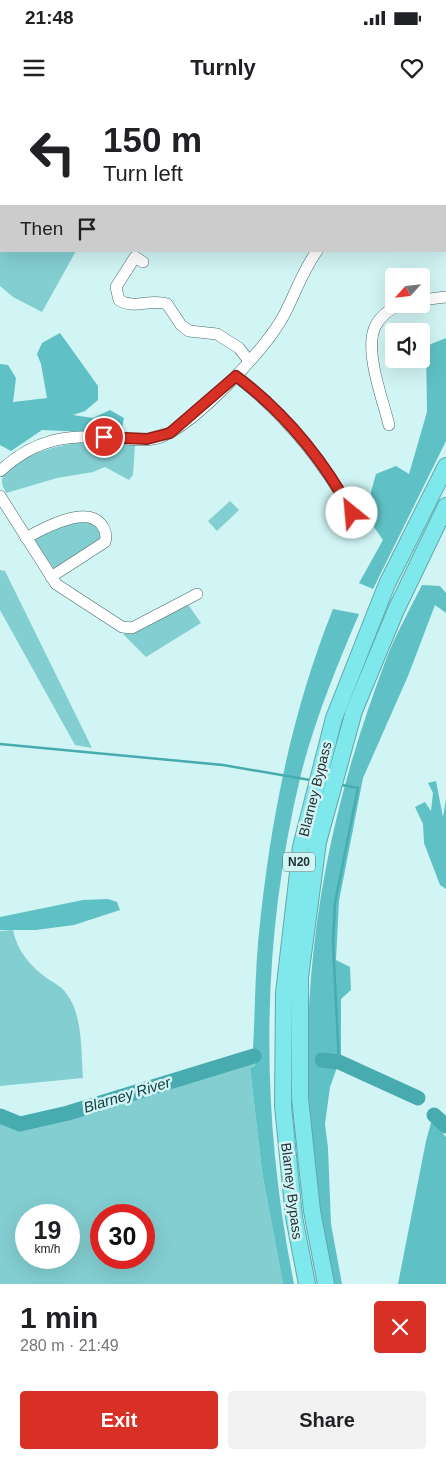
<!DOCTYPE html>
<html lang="en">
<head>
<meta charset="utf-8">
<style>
	body { margin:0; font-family:Arial,sans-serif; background:#f2f2f2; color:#202124; height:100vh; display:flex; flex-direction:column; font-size:19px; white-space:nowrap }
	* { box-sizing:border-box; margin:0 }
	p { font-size:16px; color:#757577 }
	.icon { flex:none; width:28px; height:28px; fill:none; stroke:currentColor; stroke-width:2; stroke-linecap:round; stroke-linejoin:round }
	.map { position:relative; height:1184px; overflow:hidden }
	.drawer { display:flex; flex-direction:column; background:#fff; flex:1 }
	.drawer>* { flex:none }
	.guide { position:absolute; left:0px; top:0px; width:446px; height:152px; box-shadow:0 5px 20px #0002; background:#fff; color:#202124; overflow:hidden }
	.needle { width:32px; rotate:243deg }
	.tools { position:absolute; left:385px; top:168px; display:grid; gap:10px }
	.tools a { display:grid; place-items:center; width:45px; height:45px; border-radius:5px; background:#fff; box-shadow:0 5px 20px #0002; font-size:25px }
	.speed { position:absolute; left:15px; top:1104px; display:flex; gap:10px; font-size:25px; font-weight:700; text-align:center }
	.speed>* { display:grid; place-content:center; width:65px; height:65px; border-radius:50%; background:#fff; box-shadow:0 5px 20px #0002; line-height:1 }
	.speed small { font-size:12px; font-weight:400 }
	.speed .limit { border:8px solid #d22; background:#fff; color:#111 }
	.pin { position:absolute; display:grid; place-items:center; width:42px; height:42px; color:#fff; margin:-21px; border:2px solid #fff; border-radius:50%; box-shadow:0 1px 5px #0007 }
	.me { position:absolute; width:55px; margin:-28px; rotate:332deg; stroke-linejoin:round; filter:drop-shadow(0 0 4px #0008) }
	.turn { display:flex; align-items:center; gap:18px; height:105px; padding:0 20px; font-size:22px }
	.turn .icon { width:65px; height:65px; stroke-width:2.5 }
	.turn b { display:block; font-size:35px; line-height:42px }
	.then { display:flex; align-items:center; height:48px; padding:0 20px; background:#0003; gap:10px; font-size:19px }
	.round { display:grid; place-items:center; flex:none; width:52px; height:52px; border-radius:5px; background:#f2f2f2 }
	.overview { display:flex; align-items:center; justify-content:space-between; height:85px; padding:0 20px }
	h1 { font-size:30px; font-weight:700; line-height:38px }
	.action { display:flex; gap:10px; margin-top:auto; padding:10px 20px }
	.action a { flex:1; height:58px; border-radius:5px; background:#d93025; color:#fff; font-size:20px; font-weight:700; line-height:58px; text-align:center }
	.action a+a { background:#f2f2f2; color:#202124 }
	.status { display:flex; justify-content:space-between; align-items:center; height:35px; padding:0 25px; background:#fff; direction:ltr }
	.status svg { height:14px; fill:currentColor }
	header { display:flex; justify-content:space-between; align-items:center; height:65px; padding:0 20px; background:#fff; font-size:22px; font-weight:700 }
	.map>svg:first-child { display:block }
	.green { fill:#83ced1; fill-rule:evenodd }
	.forest { fill:#5fc1c5 }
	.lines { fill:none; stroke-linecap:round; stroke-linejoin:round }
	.stream { stroke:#47abaf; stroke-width:2.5 }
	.river { stroke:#47abaf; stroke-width:15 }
	.minor-casing { stroke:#496869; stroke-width:12 }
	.highway-casing { stroke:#60a8ab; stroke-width:18 }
	.minor { stroke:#fff; stroke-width:11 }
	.highway { stroke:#7fe8ec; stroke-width:16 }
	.route-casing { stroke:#8d1f18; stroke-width:12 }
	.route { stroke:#d93025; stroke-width:9 }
	.labels { text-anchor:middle; stroke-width:5; stroke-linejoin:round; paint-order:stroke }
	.shield { fill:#d1f4f5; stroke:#596c6d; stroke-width:1 }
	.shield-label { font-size:12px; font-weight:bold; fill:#253233 }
	.street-label { font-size:14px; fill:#253233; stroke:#d1f4f5 }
	.water-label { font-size:15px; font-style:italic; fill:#0e3d3f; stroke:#d1f4f5 }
</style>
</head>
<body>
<div class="status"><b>21:48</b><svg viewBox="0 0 49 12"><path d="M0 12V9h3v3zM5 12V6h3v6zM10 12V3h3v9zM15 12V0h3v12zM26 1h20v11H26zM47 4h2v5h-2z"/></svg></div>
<header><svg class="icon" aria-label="menu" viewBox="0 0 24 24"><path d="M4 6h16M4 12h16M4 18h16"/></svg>Turnly<svg class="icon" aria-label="heart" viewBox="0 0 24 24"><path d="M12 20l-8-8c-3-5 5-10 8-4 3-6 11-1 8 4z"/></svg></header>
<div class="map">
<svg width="446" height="1184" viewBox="0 0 446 1184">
	<rect width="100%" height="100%" fill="#d1f4f5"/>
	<g class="green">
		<polygon points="0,0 110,1 1,1 1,151 76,151 42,212 13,197 0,186"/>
		<path d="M 77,343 L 135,345 L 133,375 L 129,380 L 105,367 L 93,372 L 57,378 L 6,393 C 4,389 2,385 2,382 C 3,358 60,345 77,343 Z"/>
		<polygon points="230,401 239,410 217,431 208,421"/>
		<polygon points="75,421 95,423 100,433 100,439 54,469 33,439"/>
		<polygon points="0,470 5,471 92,648 75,645 0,510"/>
		<path d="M 187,503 L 201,523 L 146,557 L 123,534 C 146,532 166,513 187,503 Z"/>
		<path d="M 13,830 C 17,851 31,867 48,879 C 54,883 62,887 66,893 C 83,914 81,952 83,978 L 0,986 L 0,831 Z"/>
		<path d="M 254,956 L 255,966 L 250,968 L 262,1072 L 283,1184 L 0,1184 L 0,1016 L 20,1024 L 82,1009 ZM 26,1115 L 69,1115 L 69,1158 L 26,1158 ZM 101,1115 L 144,1115 L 144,1158 L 101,1158 Z"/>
	</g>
	<g class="forest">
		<polygon points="60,233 98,286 98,300 85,311 73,315 93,318 110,310 124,318 122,328 110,333 42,330 11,351 0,345 0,264 8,265 16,278 13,302 47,298 41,264 37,254 42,243"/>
		<polygon points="446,238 446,341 373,489 359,483 383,440 349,391 372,406 371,392 376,374 396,366 409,374 427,312 426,249 431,244"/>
		<path d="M 422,485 L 440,486 L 446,493 L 446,513 L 435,505 L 408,576 L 363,678 L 339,801 L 336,860 L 350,867 L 351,890 L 341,899 L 341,956 L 330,987 L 325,1024 L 328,1048 L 331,1124 L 342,1184 L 334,1184 C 322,1121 309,1057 308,993 C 304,838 332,701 387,557 C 397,532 410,509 422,485 Z"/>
		<path d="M 333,509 L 359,514 C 337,566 315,619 301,674 C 260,844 260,1013 294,1184 L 283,1184 L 262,1072 L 250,968 L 255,966 L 256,951 L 253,949 C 255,914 255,878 258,843 C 269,728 290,616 333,509 Z"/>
		<polygon points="436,681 443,717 446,699 446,789 440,785 424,743 423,724 415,707 425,702 431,711 433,693 428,683"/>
		<polygon points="108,799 117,802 120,810 74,825 36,830 0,830 0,817 83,800"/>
		<polygon points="432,1019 446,1037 446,1184 398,1184 426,1041"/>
	</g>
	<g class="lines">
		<g class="stream">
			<polyline points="0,644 223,665 310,680"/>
			<polyline points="339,962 333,843 335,803 358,688 342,685"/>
		</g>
		<g class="river">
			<polyline points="322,960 339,962 418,998"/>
			<polyline points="434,1015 446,1026"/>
			<polyline points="0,1016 20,1024 68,1013 254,956"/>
		</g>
		<g class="minor-casing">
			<g id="minor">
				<polyline points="445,38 446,36"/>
				<path d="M 143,162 L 135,157 L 116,187 L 119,200 C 135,210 150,198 167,204 L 181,225 L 189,231 L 217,234 L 239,248 L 249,261"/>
				<polyline points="421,200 446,197"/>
				<path d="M 236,276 C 285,314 322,359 352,413"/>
				<path d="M 389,325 C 383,300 364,251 375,227 C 380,216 390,209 400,204"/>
				<path d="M 0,371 C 36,338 68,334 115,338 C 130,339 147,342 161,337 C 196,323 266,249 284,215 C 295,194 303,170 317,151"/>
				<polyline points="0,396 56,484 122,527 132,528 197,494"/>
				<path d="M 26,438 C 42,429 85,405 101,424 C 105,429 107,436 105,442 L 51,477"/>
			</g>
		</g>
		<g class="highway-casing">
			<g id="highway">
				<polyline points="307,1184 294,1117 283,1006 284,893 301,747 334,618 387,484 446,366"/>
				<polyline points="326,1184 312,1111 300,998 300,877 318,742 354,611 396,510 446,406"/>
			</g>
		</g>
		<use href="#minor" class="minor"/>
		<use href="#highway" class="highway"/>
	</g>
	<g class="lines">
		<g class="route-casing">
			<path id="route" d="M 104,337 L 147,339 L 170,333 L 236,276 C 285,313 323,359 352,413"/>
		</g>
		<use href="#route" class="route"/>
	</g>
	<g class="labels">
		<rect class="shield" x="283" y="752.5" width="32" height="19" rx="4"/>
		<g class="shield-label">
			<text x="299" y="766">N20</text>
		</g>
		<g class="street-label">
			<text transform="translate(315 689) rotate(-76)" y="5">Blarney Bypass</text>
			<text transform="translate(292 1091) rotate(83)" y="5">Blarney Bypass</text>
		</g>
		<g class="water-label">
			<text transform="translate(127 995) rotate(-17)" y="5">Blarney River</text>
		</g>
	</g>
</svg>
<div class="tools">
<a><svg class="needle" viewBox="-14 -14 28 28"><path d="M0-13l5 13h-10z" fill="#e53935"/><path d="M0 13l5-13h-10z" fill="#757577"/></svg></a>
<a><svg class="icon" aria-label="sound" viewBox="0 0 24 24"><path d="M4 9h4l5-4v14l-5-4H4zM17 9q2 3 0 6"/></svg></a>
</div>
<div class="speed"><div>19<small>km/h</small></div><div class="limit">30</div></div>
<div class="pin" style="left:104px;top:337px;background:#d93025"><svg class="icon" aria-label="arrive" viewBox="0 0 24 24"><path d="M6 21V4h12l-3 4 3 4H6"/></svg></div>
<svg class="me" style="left:352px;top:413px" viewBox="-20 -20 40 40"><circle r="19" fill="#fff"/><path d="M0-13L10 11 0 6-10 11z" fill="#d93025"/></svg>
<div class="guide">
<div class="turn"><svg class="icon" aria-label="left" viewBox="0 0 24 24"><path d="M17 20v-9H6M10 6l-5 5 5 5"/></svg><div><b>150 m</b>Turn left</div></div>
<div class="then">Then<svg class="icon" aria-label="arrive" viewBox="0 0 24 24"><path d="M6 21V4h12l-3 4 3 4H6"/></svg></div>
</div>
</div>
<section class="drawer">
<div class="overview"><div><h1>1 min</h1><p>280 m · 21:49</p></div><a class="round" style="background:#d93025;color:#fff"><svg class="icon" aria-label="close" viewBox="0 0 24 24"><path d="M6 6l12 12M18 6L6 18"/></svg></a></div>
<div class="action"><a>Exit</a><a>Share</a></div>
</section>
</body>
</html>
